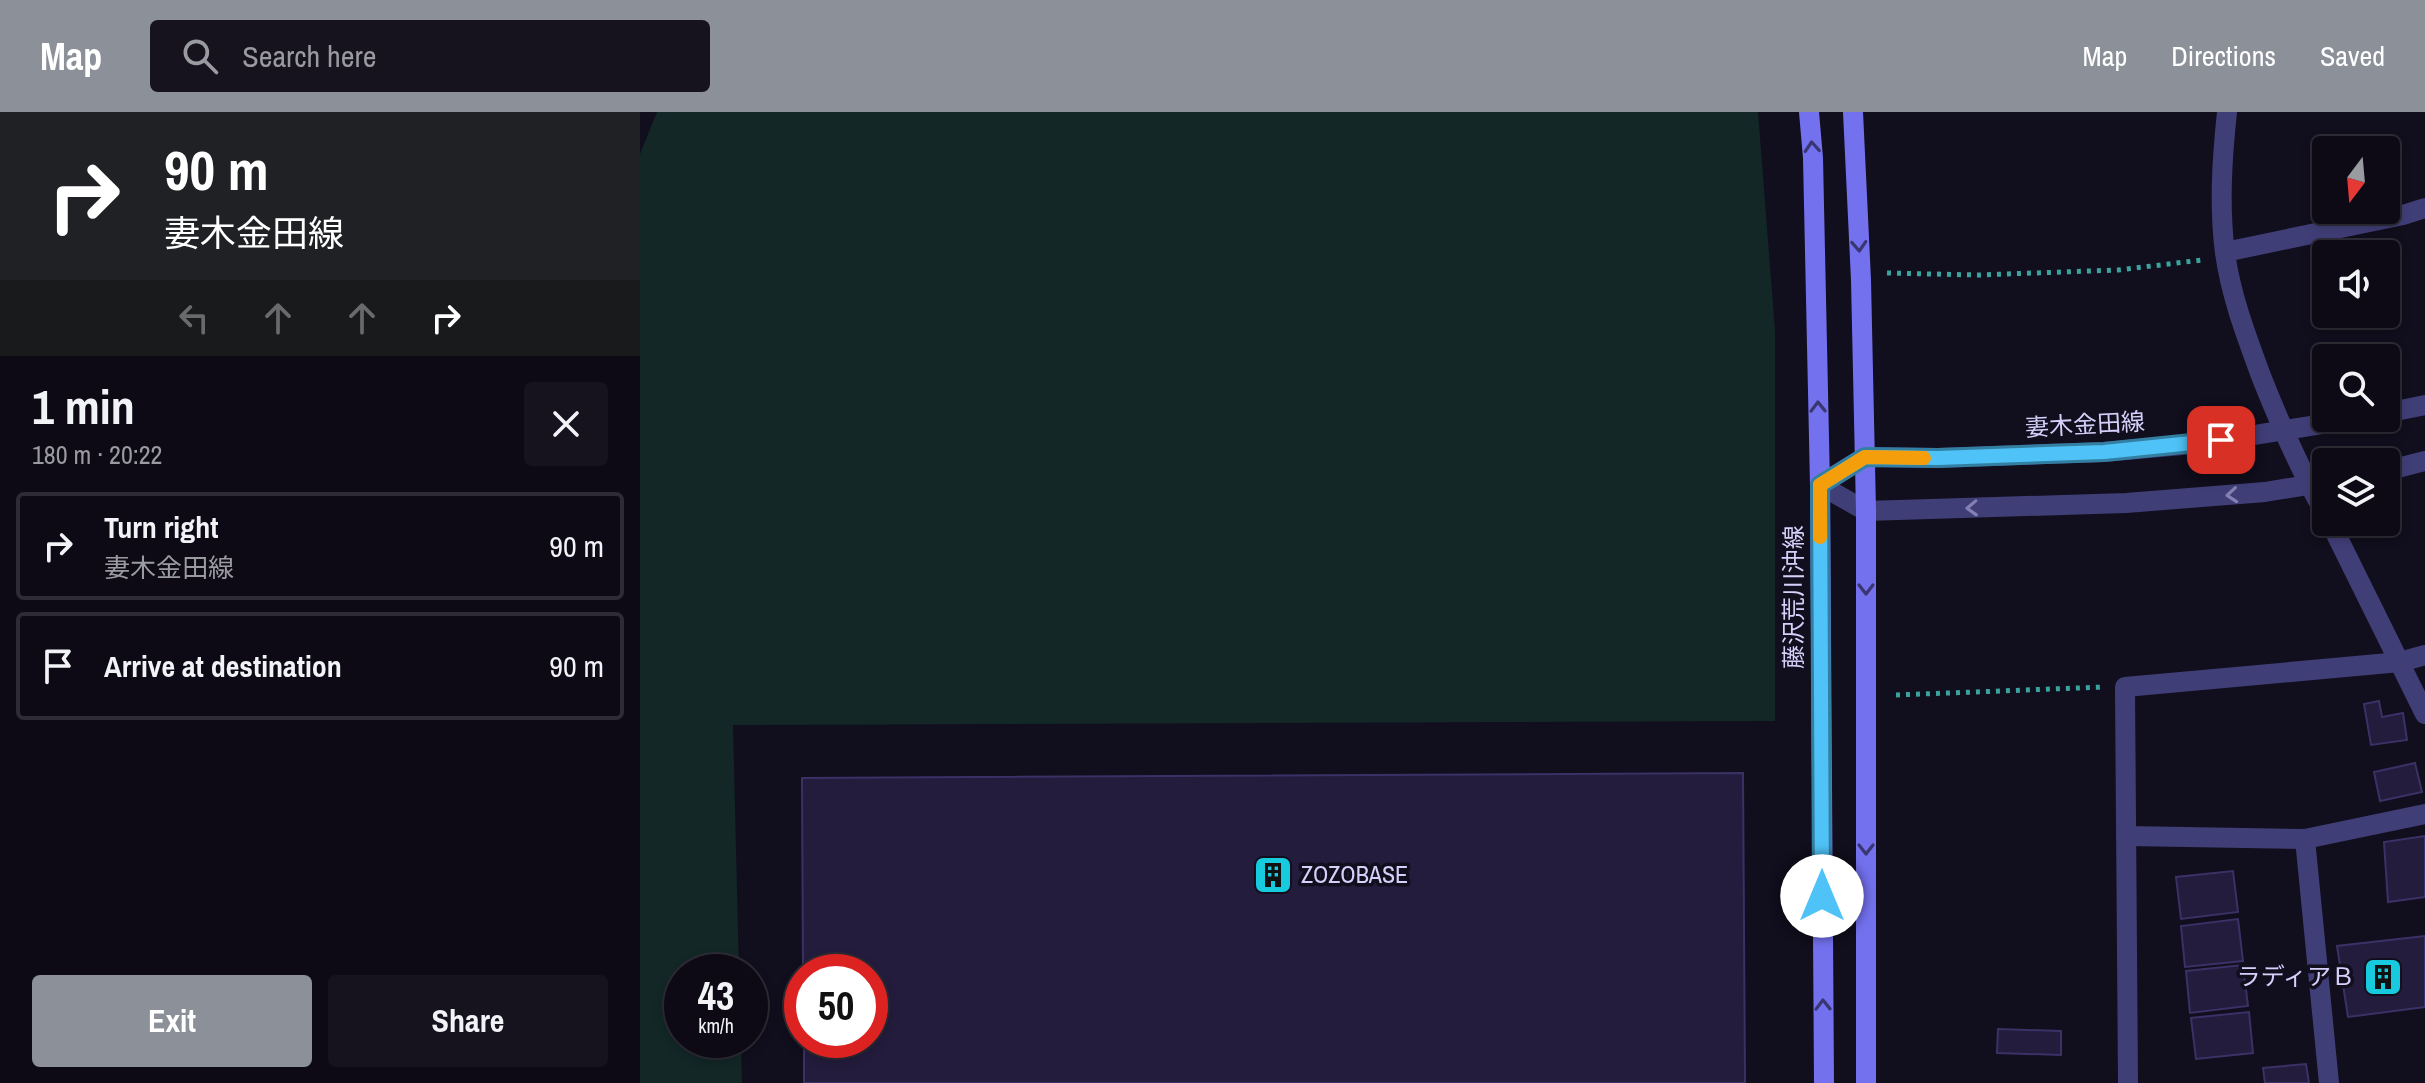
<!DOCTYPE html>
<html lang="en">
<head>
<meta charset="utf-8">
<style>
	body { margin:0; font-family:"Archivo Narrow","Noto Sans JP",sans-serif; background:#16131f; color:#f1f3f6; height:100vh; display:flex; flex-direction:column; font-size:30px; white-space:nowrap }
	* { box-sizing:border-box; margin:0 }
	p { font-size:26px; color:#9a9aa1 }
	.icon { flex:none; width:44px; height:44px; fill:none; stroke:currentColor; stroke-width:2; stroke-linecap:round; stroke-linejoin:round }
	.map { position:relative; flex:1; overflow:hidden }
	.side { display:flex; flex-direction:column; background:#0d0a16; width:640px }
	.side>* { flex:none }
	.banner { background:#202124; color:#fff; overflow:hidden }
	.needle { width:52px; rotate:196deg }
	.buttons { position:absolute; left:1672px; top:24px; display:grid; gap:16px }
	.buttons a { display:grid; place-items:center; width:88px; height:88px; border-radius:8px; background:#0d0a16; box-shadow:0 4px 12px #0003,0 0 0 2px #2d2b35; font-size:40px }
	.speed { position:absolute; left:24px; top:842px; display:flex; gap:16px; font-size:40px; font-weight:700; text-align:center }
	.speed>* { display:grid; place-content:center; width:104px; height:104px; border-radius:50%; background:#0d0a16; box-shadow:0 4px 12px #0003,0 0 0 2px #2d2b35; line-height:1 }
	.speed small { font-size:20px; font-weight:400 }
	.speed .limit { border:12px solid #d22; background:#fff; color:#111 }
	.pin { position:absolute; display:grid; place-items:center; width:68px; height:68px; color:#fff; margin:-34px; border-radius:16px; box-shadow:0 4px 12px #0006 }
	.me { position:absolute; width:88px; margin:-44px; rotate:0deg; stroke-linejoin:round; filter:drop-shadow(0 0 6px #0008) }
	.turn { display:flex; align-items:center; gap:28px; height:168px; padding:0 32px; font-size:36px }
	.turn .icon { width:104px; height:104px; stroke-width:2.5 }
	.turn b { display:block; font-size:56px; line-height:68px }
	.lanes { display:flex; align-items:center; height:76px; padding:0 32px; background:#0003; justify-content:center; gap:40px; direction:ltr }
	.lanes .off { opacity:.35 }
	.round { display:grid; place-items:center; flex:none; width:84px; height:84px; border-radius:8px; background:#16131f }
	.overview { display:flex; align-items:center; justify-content:space-between; height:136px; padding:0 32px }
	h1 { font-size:48px; font-weight:800; line-height:60px }
	.button { display:flex; gap:16px; margin-top:auto; padding:16px 32px }
	.button a { flex:1; height:92px; border-radius:8px; background:#8c9099; color:#fff; font-size:32px; font-weight:800; line-height:92px; text-align:center }
	.button a+a { background:#16131f; color:#f1f3f6 }
	ul { padding:0; list-style:none }
	li { display:flex; align-items:center; gap:24px; height:108px; margin:0 16px 12px; padding:0 16px; border:4px solid #2d2b35; border-radius:8px }
	li div { flex:1 }
	li b { display:block; font-size:30px }
	li em { font-style:normal }
	header { display:flex; align-items:center; gap:48px; box-sizing:border-box; height:112px; padding:0 40px; background:#8c9099; color:#fff }
	header strong { font-size:38px }
	nav { display:flex; gap:44px; margin-inline-start:auto; font-size:28px }
	.search { width:560px; height:72px; background:#16131f; display:flex; align-items:center; gap:20px; box-sizing:border-box; padding:0 28px; border-radius:8px; color:#9a9aa1; font-size:30px }
	main { display:flex; flex:1; min-height:0 }
	.map>svg:first-child { display:block }
	.green { fill:#122726 }
	.building { fill:#231c3c; stroke:#3b3166; stroke-width:2 }
	.lines { fill:none; stroke-linecap:round; stroke-linejoin:round }
	.path { stroke:#3aa39d; stroke-width:5; stroke-dasharray:4 6; stroke-linecap:butt }
	.minor { stroke:#403e77; stroke-width:20 }
	.tertiary { stroke:#403e77; stroke-width:20 }
	.secondary { stroke:#7471ef; stroke-width:20 }
	.oneway { stroke:#393671 }
	.oneway2 { stroke:#8380b2 }
	.route-casing { stroke:#337fa1; stroke-width:20 }
	.route { stroke:#4fc3f7; stroke-width:14 }
	.slow { stroke:#f59e0b; stroke-width:14 }
	.labels { text-anchor:middle; stroke-width:7; stroke-linejoin:round; paint-order:stroke }
	.street-label { font-size:24px; fill:#d4d0fa; stroke:#110e1d }
	.poi-label { font-size:24px; fill:#d4d0fa; stroke:#110e1d; text-anchor:start }
</style>
</head>
<body>
<header>
<strong>Map</strong>
<div class="search"><svg class="icon" aria-label="search" viewBox="0 0 24 24"><circle cx="10" cy="10" r="6"/><path d="M15 15l6 6"/></svg>Search here</div>
<nav><a>Map</a><a>Directions</a><a>Saved</a></nav>
</header>
<main>
<section class="side">
<div class="banner">
<div class="turn"><svg class="icon" aria-label="right" viewBox="0 0 24 24"><path d="M7 20v-9h11M14 6l5 5-5 5"/></svg><div><b>90 m</b>妻木金田線</div></div>
<div class="lanes"><svg class="icon off" aria-label="left" viewBox="0 0 24 24"><path d="M17 20v-9H6M10 6l-5 5 5 5"/></svg><svg class="icon off" aria-label="ahead" viewBox="0 0 24 24"><path d="M12 20V5M6 11l6-6 6 6"/></svg><svg class="icon off" aria-label="ahead" viewBox="0 0 24 24"><path d="M12 20V5M6 11l6-6 6 6"/></svg><svg class="icon" aria-label="right" viewBox="0 0 24 24"><path d="M7 20v-9h11M14 6l5 5-5 5"/></svg></div>
</div>
<div class="overview"><div><h1>1 min</h1><p>180 m · 20:22</p></div><a class="round"><svg class="icon" aria-label="close" viewBox="0 0 24 24"><path d="M6 6l12 12M18 6L6 18"/></svg></a></div>
<ul>
<li><svg class="icon" aria-label="right" viewBox="0 0 24 24"><path d="M7 20v-9h11M14 6l5 5-5 5"/></svg><div><b>Turn right</b><p>妻木金田線</p></div><em>90 m</em></li>
<li><svg class="icon" aria-label="arrive" viewBox="0 0 24 24"><path d="M6 21V4h12l-3 4 3 4H6"/></svg><div><b>Arrive at destination</b></div><em>90 m</em></li>
</ul>
<div class="button"><a>Exit</a><a>Share</a></div>
</section>
<div class="map">
<svg width="1785" height="971" viewBox="0 0 1785 971">
	<rect width="100%" height="100%" fill="#110e1d"/>
	<polygon class="green" points="17,0 1118,0 1135,218 1135,609 93,613 99,860 42,860 42,928 101,928 102,971 0,971 0,42"/>
	<g class="building">
		<polygon points="1739,589 1742,605 1763,601 1767,628 1731,633 1724,592"/>
		<polygon points="1775,651 1782,680 1740,689 1734,660"/>
		<polygon points="1103,661 1105,971 164,971 164,928 230,928 230,860 163,860 162,666"/>
		<polygon points="1785,724 1785,785 1748,790 1744,730"/>
		<polygon points="1593,759 1598,800 1541,807 1536,765"/>
		<polygon points="1598,807 1603,849 1545,855 1541,814"/>
		<polygon points="1785,824 1785,895 1708,905 1697,834"/>
		<polygon points="1603,853 1608,894 1550,901 1546,859"/>
		<polygon points="1609,900 1613,941 1556,947 1551,906"/>
		<polygon points="1358,917 1421,919 1421,943 1357,941"/>
		<polygon points="1666,952 1669,971 1625,971 1623,956"/>
	</g>
	<g class="lines">
		<g class="path">
			<polyline points="1247,161 1338,163 1478,158 1562,148"/>
			<polyline points="1256,583 1464,575"/>
		</g>
		<g class="minor">
			<path d="M 1587,0 C 1582,47 1579,94 1585,141 C 1591,184 1606,223 1621,264 C 1640,312 1660,358 1686,403"/>
			<polyline points="1585,140 1763,103 1785,96"/>
			<polyline points="1690,410 1785,602"/>
			<polyline points="1486,724 1665,727 1785,702"/>
			<polyline points="1665,727 1689,971"/>
			<polyline points="1488,971 1485,575 1760,550 1785,543"/>
		</g>
		<g class="tertiary">
			<polyline points="1746,301 1785,293"/>
			<polyline points="1746,359 1785,349"/>
			<polyline points="1686,370 1625,380 1486,391 1226,399 1180,373 1225,345 1298,346 1464,340 1564,331 1720,306"/>
		</g>
		<g class="secondary">
			<polyline points="1169,0 1173,46 1180,373 1184,971"/>
			<polyline points="1213,0 1221,168 1226,399 1226,971"/>
		</g>
	</g>
	<defs><path id="oneway-chevron" d="M-2-3.5L2.5 0L-2 3.5" fill="none" stroke-width="1.6" stroke-linecap="round" stroke-linejoin="round" transform="scale(2)"/></defs>
	<g class="oneway">
		<use href="#oneway-chevron" transform="translate(1172 35) rotate(-94)"/>
		<use href="#oneway-chevron" transform="translate(1219 134) rotate(87)"/>
		<use href="#oneway-chevron" transform="translate(1178 295) rotate(-91)"/>
		<use href="#oneway-chevron" transform="translate(1226 477) rotate(90)"/>
		<use href="#oneway-chevron" transform="translate(1226 737) rotate(90)"/>
		<use href="#oneway-chevron" transform="translate(1183 893) rotate(-91)"/>
	</g>
	<g class="oneway2">
		<use href="#oneway-chevron" transform="translate(1592 383) rotate(175)"/>
		<use href="#oneway-chevron" transform="translate(1332 396) rotate(178)"/>
	</g>
	<g class="lines">
		<g class="route-casing">
			<polyline id="route" points="1182,784 1180,373 1225,345 1298,346 1464,340 1581,328"/>
		</g>
		<use href="#route" class="route"/>
		<polyline class="slow" points="1180,425 1180,373 1225,345 1284,346"/>
	</g>
	<defs>
		<g id="building-square" transform="scale(2)"><rect x="-9" y="-9" width="18" height="18" rx="4" fill="#18cadd" stroke="#110e1d"/><path d="M-4-6H4V6H1V3H-1V6H-4ZM-2.5-4.3h1.7v1.8h-1.7ZM.8-4.3h1.7v1.8H.8ZM-2.5-1h1.7V.8h-1.7ZM.8-1h1.7V.8H.8Z" fill="#111"/></g>
	</defs>
	<g fill-rule="evenodd">
		<use href="#building-square" x="633" y="763"/>
		<use href="#building-square" x="1743" y="865"/>
	</g>
	<g class="labels">
		<g class="street-label">
			<text transform="translate(1445 313) rotate(-3)" y="8">妻木金田線</text>
			<text transform="translate(1154 485) rotate(-90)" y="8">藤沢荒川沖線</text>
		</g>
		<g class="poi-label">
			<text x="661" y="771">ZOZOBASE</text>
			<text x="1715" y="873" text-anchor="end">ラディアＢ</text>
		</g>
	</g>
</svg>
<div class="buttons">
<a><svg class="needle" viewBox="-14 -14 28 28"><path d="M0-13l5 13h-10z" fill="#e53935"/><path d="M0 13l5-13h-10z" fill="#9a9aa1"/></svg></a>
<a><svg class="icon" aria-label="sound" viewBox="0 0 24 24"><path d="M4 9h4l5-4v14l-5-4H4zM17 9q2 3 0 6"/></svg></a>
<a><svg class="icon" aria-label="search" viewBox="0 0 24 24"><circle cx="10" cy="10" r="6"/><path d="M15 15l6 6"/></svg></a>
<a><svg class="icon" aria-label="layers" viewBox="0 0 24 24"><path d="M12 4l9 5-9 5-9-5zM3 14l9 5 9-5"/></svg></a>
</div>
<div class="speed"><div>43<small>km/h</small></div><div class="limit">50</div></div>
<div class="pin" style="left:1581px;top:328px;background:#d93025"><svg class="icon" aria-label="arrive" viewBox="0 0 24 24"><path d="M6 21V4h12l-3 4 3 4H6"/></svg></div>
<svg class="me" style="left:1182px;top:784px" viewBox="-20 -20 40 40"><circle r="19" fill="#fff"/><path d="M0-13L10 11 0 6-10 11z" fill="#4fc3f7"/></svg>
</div>
</main>
</body>
</html>
